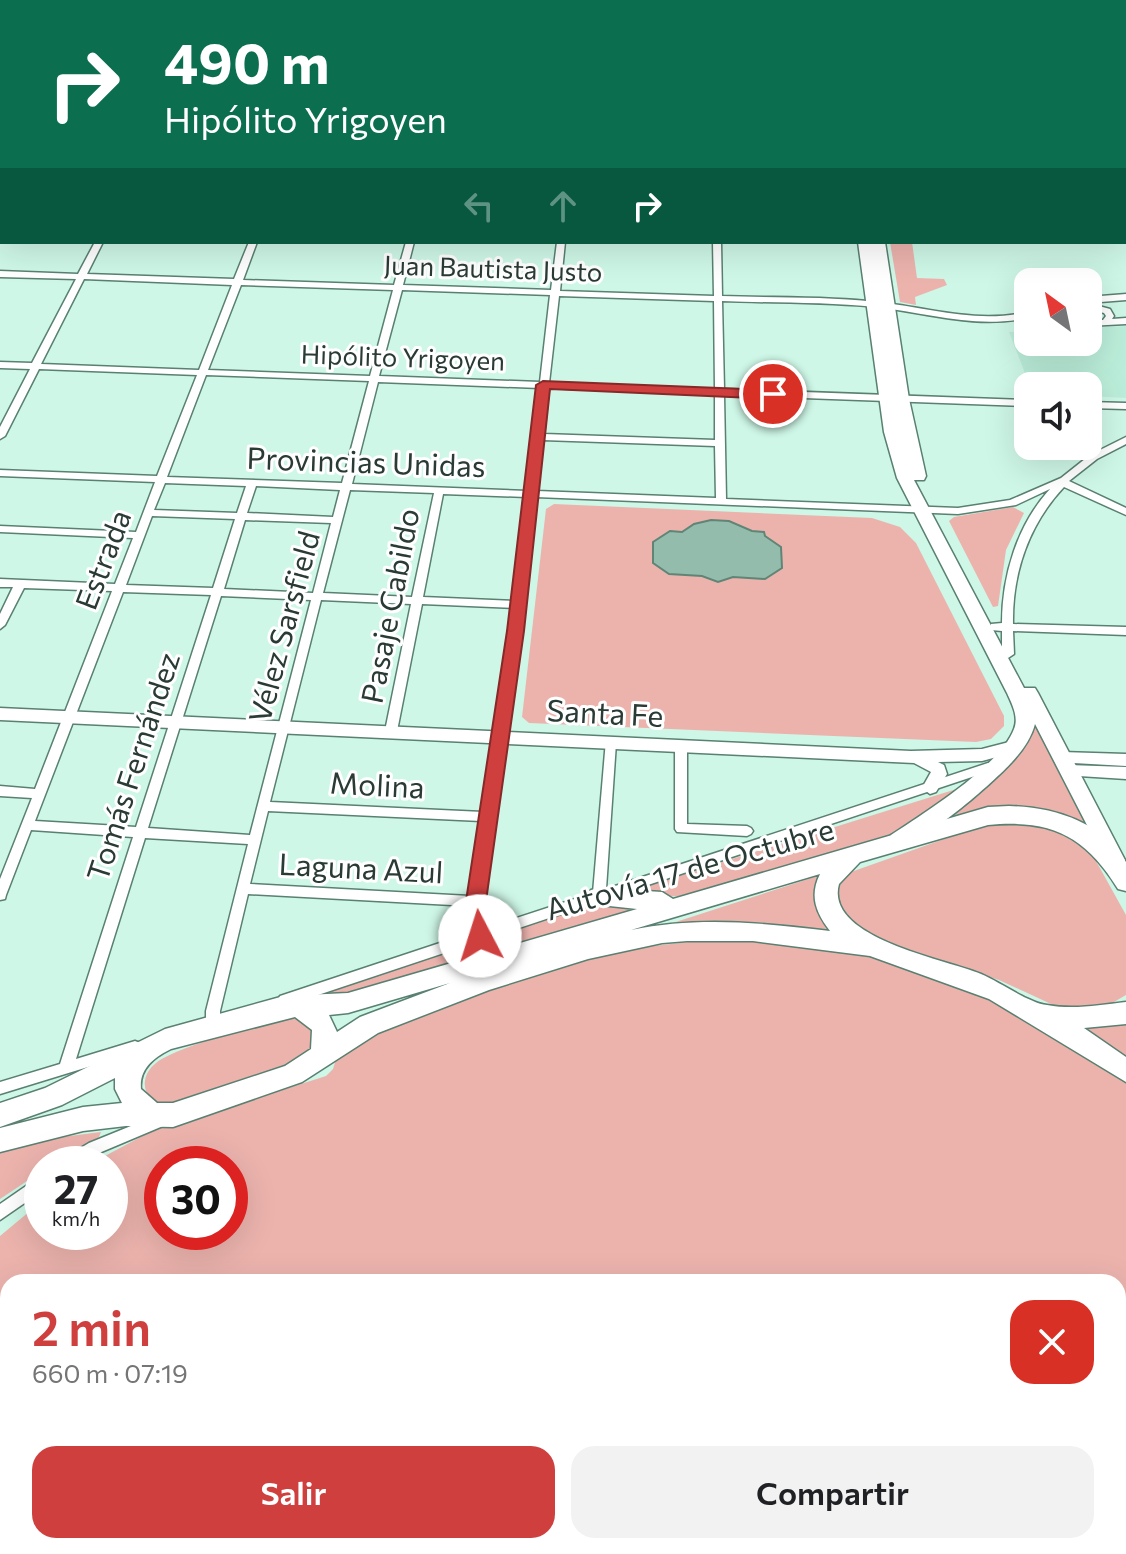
<!DOCTYPE html>
<html lang="es">
<head>
<meta charset="utf-8">
<style>
	body { margin:0; font-family:Commissioner,sans-serif; background:#f2f2f2; color:#202124; height:100vh; display:flex; flex-direction:column; font-size:30px; white-space:nowrap }
	* { box-sizing:border-box; margin:0 }
	p { font-size:26px; color:#757577 }
	.icon { flex:none; width:44px; height:44px; fill:none; stroke:currentColor; stroke-width:2; stroke-linecap:round; stroke-linejoin:round }
	.map { position:relative; flex:1; overflow:hidden }
	.sheet { position:absolute; left:0px; top:1274px; width:1126px; height:280px; display:flex; flex-direction:column; background:#fff; border-radius:24px 24px 0 0; box-shadow:0 8px 32px #0002 }
	.sheet>* { flex:none }
	.guide { position:absolute; left:0px; top:0px; width:1126px; height:244px; box-shadow:0 8px 32px #0002; background:#0b6e4f; color:#fff; overflow:hidden }
	.needle { width:52px; rotate:327deg }
	.buttons { position:absolute; left:1014px; top:268px; display:grid; gap:16px }
	.buttons a { display:grid; place-items:center; width:88px; height:88px; border-radius:16px; background:#fff; box-shadow:0 8px 32px #0002; font-size:40px }
	.speed { position:absolute; left:24px; top:1146px; display:flex; gap:16px; font-size:40px; font-weight:700; text-align:center }
	.speed>* { display:grid; place-content:center; width:104px; height:104px; border-radius:50%; background:#fff; box-shadow:0 8px 32px #0002; line-height:1 }
	.speed small { font-size:20px; font-weight:400 }
	.speed .limit { border:12px solid #d22; background:#fff; color:#111 }
	.pin { position:absolute; display:grid; place-items:center; width:68px; height:68px; color:#fff; margin:-34px; border:4px solid #fff; border-radius:50%; box-shadow:0 2px 8px #0007 }
	.me { position:absolute; width:88px; margin:-44px; rotate:355deg; stroke-linejoin:round; filter:drop-shadow(0 0 6px #0008) }
	.turn { display:flex; align-items:center; gap:28px; height:168px; padding:0 32px; font-size:36px }
	.turn .icon { width:104px; height:104px; stroke-width:2.5 }
	.turn b { display:block; font-size:56px; line-height:68px }
	.lanes { display:flex; align-items:center; height:76px; padding:0 32px; background:#0003; justify-content:center; gap:40px; direction:ltr }
	.lanes .off { opacity:.35 }
	.round { display:grid; place-items:center; flex:none; width:84px; height:84px; border-radius:24px; background:#f2f2f2 }
	.summary { display:flex; align-items:center; justify-content:space-between; height:136px; padding:0 32px }
	h1 { font-size:48px; font-weight:600; line-height:60px; color:#ce3f3e }
	.action { display:flex; gap:16px; margin-top:auto; padding:16px 32px }
	.action a { flex:1; height:92px; border-radius:24px; background:#ce3f3e; color:#fff; font-size:32px; font-weight:600; line-height:92px; text-align:center }
	.action a+a { background:#f2f2f2; color:#202124 }
	.map>svg:first-child { display:block }
	.built { fill:#bbeeda }
	.green { fill:#ecb3ad; fill-rule:evenodd }
	.building { fill:#94bcac; stroke:#5f8577; stroke-width:2 }
	.lines { fill:none; stroke-linecap:round; stroke-linejoin:round }
	.minor-casing { stroke:#598071; stroke-width:3 }
	.tertiary-casing { stroke:#598071; stroke-width:3 }
	.secondary-casing { stroke:#598071; stroke-width:3 }
	.primary-casing { stroke:#598071; stroke-width:3 }
	.trunk-casing { stroke:#598071; stroke-width:3 }
	.minor { fill:#fff; fill-rule:evenodd }
	.tertiary { fill:#fff; fill-rule:evenodd }
	.secondary { fill:#fff; fill-rule:evenodd }
	.primary { fill:#fff; fill-rule:evenodd }
	.trunk { fill:#fff; fill-rule:evenodd }
	.route { fill:#ce3f3e; stroke:#862928; stroke-width:2 }
	.labels { text-anchor:middle; stroke-width:6; stroke-linejoin:round; paint-order:stroke }
	.far-street-label { font-size:26px; fill:#2a3a34; stroke:#fff }
	.street-label { font-size:30px; fill:#2a3a34; stroke:#fff }
</style>
</head>
<body>
<div class="map">
<svg width="1126" height="1554" viewBox="0 0 1126 1554">
	<rect width="100%" height="100%" fill="#cef7e7"/>
	<polygon class="built" points="1126,326 1126,398 1088,396 1088,386 1030,386 1009,332 1028,331 1028,342 1088,342 1088,328"/>
	<g class="green">
		<polygon points="890,242 912,242 917,278 944,279 947,285 915,297 916,305 900,302"/>
		<polygon points="554,504 872,518 900,527 916,543 1004,716 1004,726 991,739 976,742 529,723 522,717 546,509"/>
		<polygon points="1013,507 1024,513 1006,550 998,606 993,607 949,521 954,517"/>
		<path d="M 1036,726 L 1096,837 C 1082,829 1067,817 1052,812 C 1019,801 983,814 950,820 L 993,779 L 1029,728 Z"/>
		<polygon points="963,787 899,833 706,894 648,898 617,895"/>
		<polygon points="995,821 1051,823 1091,852 1126,915 1126,995 1107,1006 1064,1010 999,980 874,939 844,918 836,896 837,888 851,872"/>
		<polygon points="827,873 838,936 654,929"/>
		<polygon points="600,901 655,906 352,998 294,1000"/>
		<path d="M 708,940 L 755,941 L 876,956 L 998,1001 L 1126,1081 L 1126,1357 L 1118,1358 L 1118,1282 L 8,1282 L 8,1546 L 117,1546 L 75,1554 L 0,1554 L 0,1236 L 42,1201 L 42,1232 L 110,1232 L 110,1164 L 90,1164 L 150,1132 L 326,1076 L 333,1069 L 337,1056 L 387,1024 L 566,963 L 633,948 ZM 162,1164 L 230,1164 L 230,1232 L 162,1232 Z"/>
		<path d="M 280,1017 L 298,1019 L 311,1030 L 311,1048 L 296,1064 L 178,1105 C 165,1104 151,1105 146,1091 C 142,1080 148,1069 156,1063 C 173,1048 253,1027 280,1017 Z"/>
		<polygon points="1126,1021 1126,1057 1080,1026"/>
		<polygon points="101,1132 99,1137 53,1164 42,1164 42,1171 0,1199 0,1152 46,1139"/>
	</g>
	<polygon class="building" points="711,520 729,521 752,531 764,532 765,536 781,547 782,568 765,579 733,577 718,582 702,576 669,574 653,563 653,542 670,531 682,532 694,524"/>
	<g class="lines">
		<g class="minor-casing">
			<g id="minor">
				<polygon points="98,0 104,0 103,2 97,2"/>
				<polygon points="221,0 227,0 226,2 220,2"/>
				<polygon points="344,0 350,0 349,2 343,2"/>
				<rect x="468" y="0" width="6" height="2"/>
				<polygon points="590,0 596,0 595,2 589,2"/>
				<polygon points="713,0 719,0 718,2 712,2"/>
				<polygon points="959,0 965,0 966,2 960,2"/>
				<rect x="1085" y="0" width="6" height="2"/>
				<rect x="0" y="8" width="2" height="4"/>
				<rect x="1124" y="39" width="2" height="4"/>
				<rect x="0" y="63" width="2" height="4"/>
				<rect x="1124" y="94" width="2" height="9"/>
				<rect x="0" y="152" width="2" height="7"/>
				<rect x="1124" y="159" width="2" height="4"/>
				<rect x="0" y="232" width="2" height="4"/>
				<path d="M 95,242 L 103,242 L 87,274 L 234,279 L 249,242 L 257,242 L 243,280 L 394,285 L 406,242 L 414,242 L 403,285 L 551,290 L 557,242 L 565,242 L 560,291 L 714,296 L 713,242 L 721,242 L 722,296 C 773,298 825,296 876,302 C 929,307 974,324 1028,312 L 1028,318 C 974,329 929,313 876,307 C 825,302 773,303 722,301 L 724,389 L 1028,400 L 1028,406 L 724,395 L 726,499 L 958,508 L 1010,500 L 1061,478 L 1090,455 L 1126,437 L 1126,444 L 1097,459 L 1069,481 L 1126,508 L 1126,515 L 1064,487 C 1029,524 1012,573 1013,624 L 1126,627 L 1126,635 L 1013,631 L 1014,654 L 1008,658 L 1002,654 L 1002,631 L 991,630 L 990,627 L 991,624 L 1002,623 C 1002,576 1017,525 1050,489 L 1016,505 L 958,514 L 536,497 L 524,605 L 482,901 L 486,928 L 593,893 L 606,740 L 614,740 L 616,743 L 606,889 L 988,763 L 996,763 L 998,766 L 996,769 L 285,1006 L 280,1004 L 278,1000 L 280,996 L 473,932 L 470,906 L 248,894 L 220,1011 L 220,1026 L 218,1030 L 213,1032 L 208,1030 L 206,1026 L 206,1011 L 248,844 L 145,838 L 76,1059 L 135,1041 L 140,1043 L 142,1047 L 140,1051 L 0,1094 L 0,1082 L 60,1064 L 133,837 L 31,830 L 6,895 L 5,899 L 0,900 L 0,879 L 32,798 L 0,796 L 0,786 L 35,789 L 112,591 L 24,588 L 5,625 L 0,629 L 0,614 L 13,587 L 0,587 L 0,579 L 115,584 L 133,538 L 0,532 L 0,526 L 136,532 L 155,482 L 0,476 L 0,470 L 157,476 L 197,375 L 39,369 L 5,436 L 0,439 L 0,427 L 30,369 L 0,368 L 0,362 L 32,363 L 76,279 L 0,277 L 0,271 L 78,274 ZM 84,279 L 232,285 L 199,370 L 41,364 ZM 241,285 L 393,290 L 370,376 L 208,370 ZM 402,290 L 550,295 L 540,382 L 379,376 ZM 559,296 L 714,301 L 715,389 L 549,383 ZM 206,375 L 369,381 L 342,483 L 167,477 ZM 378,382 L 540,388 L 527,491 L 352,484 ZM 549,388 L 715,394 L 715,440 L 544,434 ZM 543,440 L 715,446 L 716,498 L 537,491 ZM 165,483 L 246,486 L 237,513 L 154,510 ZM 256,486 L 340,490 L 333,517 L 247,513 ZM 350,490 L 434,493 L 412,597 L 323,593 ZM 443,494 L 526,497 L 514,601 L 423,597 ZM 152,516 L 235,519 L 213,588 L 126,585 ZM 245,520 L 331,523 L 313,593 L 224,589 ZM 123,592 L 211,595 L 136,827 L 35,821 ZM 221,596 L 311,600 L 250,835 L 148,828 ZM 321,600 L 411,604 L 385,731 L 391,735 L 397,731 L 422,604 L 513,608 L 483,812 L 270,802 ZM 268,811 L 481,821 L 470,896 L 250,884 Z"/>
				<polygon points="1126,294 1126,300 1088,303 1088,297"/>
				<polygon points="1088,303 1110,309 1114,316 1112,319 1126,318 1126,324 1088,326 1088,320 1103,320 1106,316 1104,313 1088,309"/>
				<polygon points="1088,402 1126,403 1126,409 1088,408"/>
				<polygon points="681,742 687,746 687,824 747,826 751,828 753,831 751,834 747,836 677,832 675,829 675,746"/>
				<polygon points="158,1115 163,1116 165,1121 163,1126 99,1153 80,1164 60,1164 62,1159 89,1143"/>
				<polygon points="42,1175 42,1191 0,1220 0,1204"/>
			</g>
		</g>
		<g class="tertiary-casing">
			<g id="tertiary">
				<rect x="0" y="192" width="2" height="6"/>
				<rect x="1124" y="228" width="2" height="6"/>
				<polygon points="0,708 911,751 982,749 1013,741 1021,747 1019,751 982,761 938,762 944,765 947,774 936,792 930,794 922,788 931,772 914,763 0,720"/>
				<polygon points="1062,752 1126,754 1126,766 1056,762 1054,758 1056,754"/>
				<polygon points="1069,765 1126,767 1126,779 1063,775 1061,771 1063,767"/>
			</g>
		</g>
		<g class="secondary-casing">
			<rect id="secondary" x="0" y="124" width="2" height="6"/>
		</g>
		<g class="primary-casing">
			<g id="primary">
				<polygon points="827,0 837,0 838,2 828,2"/>
				<path d="M 858,242 L 885,242 L 909,399 L 926,476 L 924,480 L 914,480 L 1024,688 L 1035,688 L 1038,693 L 1125,860 L 1122,866 L 1108,866 L 1035,724 C 1031,739 1022,751 1012,762 C 995,781 913,854 891,847 L 888,841 L 891,835 C 923,814 1001,765 1014,729 C 1019,717 1012,704 1007,693 L 897,478 L 884,432 Z"/>
			</g>
		</g>
		<g class="trunk-casing">
			<path id="trunk" d="M 1009,806 C 1055,807 1101,822 1126,862 L 1126,891 L 1118,889 C 1085,835 1050,819 988,825 L 860,862 L 839,884 C 824,938 945,959 981,974 C 1000,982 1029,1003 1047,1005 C 1074,1010 1099,1005 1126,1002 L 1126,1024 L 1084,1028 L 1126,1057 L 1126,1082 L 989,999 L 870,956 L 753,941 L 687,941 L 662,943 L 588,959 L 489,990 L 378,1033 L 302,1082 L 173,1127 L 126,1126 L 83,1131 L 0,1152 L 0,1128 L 83,1107 L 122,1103 L 115,1089 L 115,1078 L 62,1105 L 0,1127 L 0,1103 L 45,1088 L 165,1029 L 284,996 L 348,993 L 637,909 L 591,904 L 587,897 L 591,890 L 599,888 L 662,892 L 673,899 L 988,807 ZM 820,874 C 809,896 816,913 830,931 C 763,923 698,916 631,930 ZM 450,983 L 360,1017 L 337,1032 L 329,1015 L 348,1013 ZM 295,1017 L 312,1030 L 311,1049 L 285,1066 L 173,1103 L 157,1103 L 141,1089 C 139,1068 155,1057 171,1049 Z"/>
		</g>
		<use href="#minor" class="minor"/>
		<use href="#tertiary" class="tertiary"/>
		<use href="#secondary" class="secondary"/>
		<use href="#primary" class="primary"/>
		<use href="#trunk" class="trunk"/>
	</g>
	<polygon class="route" points="543,381 773,390 780,394 773,399 550,389 524,631 486,901 490,936 487,942 473,942 466,901 507,631 536,385"/>
	<g class="labels">
		<g class="far-street-label">
			<text transform="translate(493 269) rotate(2)" y="9">Juan Bautista Justo</text>
			<text transform="translate(403 358) rotate(2)" y="9">Hipólito Yrigoyen</text>
		</g>
		<g class="street-label">
			<text transform="translate(366 463) rotate(2)" y="10">Provincias Unidas</text>
			<text transform="translate(104 560) rotate(-69)" y="10">Estrada</text>
			<text transform="translate(391 606) rotate(-79)" y="10">Pasaje Cabildo</text>
			<text transform="translate(285 627) rotate(-75)" y="10">Vélez Sarsfield</text>
			<text transform="translate(605 714) rotate(3)" y="10">Santa Fe</text>
			<text transform="translate(134 767) rotate(-72)" y="10">Tomás Fernández</text>
			<text transform="translate(377 786) rotate(3)" y="10">Molina</text>
			<text transform="translate(361 869) rotate(3)" y="10">Laguna Azul</text>
			<text transform="translate(690 870) rotate(-16)" y="10">Autovía 17 de Octubre</text>
		</g>
	</g>
</svg>
<div class="buttons">
<a><svg class="needle" viewBox="-14 -14 28 28"><path d="M0-13l5 13h-10z" fill="#e53935"/><path d="M0 13l5-13h-10z" fill="#757577"/></svg></a>
<a><svg class="icon" aria-label="sound" viewBox="0 0 24 24"><path d="M4 9h4l5-4v14l-5-4H4zM17 9q2 3 0 6"/></svg></a>
</div>
<div class="speed"><div>27<small>km/h</small></div><div class="limit">30</div></div>
<div class="pin" style="left:773px;top:394px;background:#d93025"><svg class="icon" aria-label="arrive" viewBox="0 0 24 24"><path d="M6 21V4h12l-3 4 3 4H6"/></svg></div>
<svg class="me" style="left:480px;top:936px" viewBox="-20 -20 40 40"><circle r="19" fill="#fff"/><path d="M0-13L10 11 0 6-10 11z" fill="#ce3f3e"/></svg>
<div class="guide">
<div class="turn"><svg class="icon" aria-label="right" viewBox="0 0 24 24"><path d="M7 20v-9h11M14 6l5 5-5 5"/></svg><div><b>490 m</b>Hipólito Yrigoyen</div></div>
<div class="lanes"><svg class="icon off" aria-label="left" viewBox="0 0 24 24"><path d="M17 20v-9H6M10 6l-5 5 5 5"/></svg><svg class="icon off" aria-label="ahead" viewBox="0 0 24 24"><path d="M12 20V5M6 11l6-6 6 6"/></svg><svg class="icon" aria-label="right" viewBox="0 0 24 24"><path d="M7 20v-9h11M14 6l5 5-5 5"/></svg></div>
</div>
<section class="sheet">
<div class="summary"><div><h1>2 min</h1><p>660 m · 07:19</p></div><a class="round" style="background:#d93025;color:#fff"><svg class="icon" aria-label="close" viewBox="0 0 24 24"><path d="M6 6l12 12M18 6L6 18"/></svg></a></div>
<div class="action"><a>Salir</a><a>Compartir</a></div>
</section>
</div>
</body>
</html>
